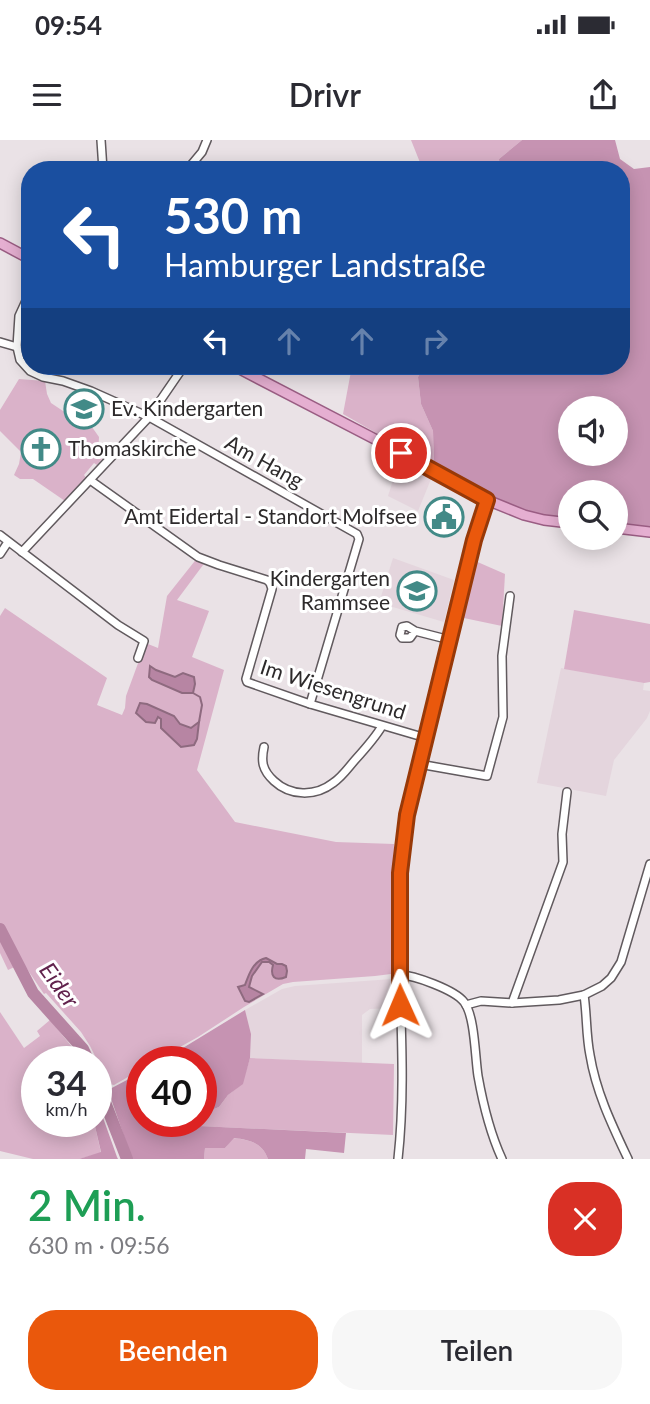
<!DOCTYPE html>
<html lang="de">
<head>
<meta charset="utf-8">
<style>
	body { margin:0; font-family:Lato,sans-serif; background:#f7f7f7; color:#2b2b33; height:100vh; display:flex; flex-direction:column; font-size:26px; white-space:nowrap }
	* { box-sizing:border-box; margin:0 }
	p { font-size:23px; color:#7c7c81 }
	.icon { flex:none; width:38px; height:38px; fill:none; stroke:currentColor; stroke-width:2; stroke-linecap:round; stroke-linejoin:round }
	.map { position:relative; height:1019px; overflow:hidden }
	.details { display:flex; flex-direction:column; background:#fff; flex:1 }
	.details>* { flex:none }
	.top-card { position:absolute; left:21px; top:21px; width:609px; height:214px; border-radius:28px; box-shadow:0 4px 18px #0003; background:#1a4fa0; color:#fff; overflow:hidden }
	.tools { position:absolute; left:558px; top:256px; display:grid; gap:14px }
	.tools a { display:grid; place-items:center; width:70px; height:70px; border-radius:50%; background:#fff; box-shadow:0 4px 18px #0003; font-size:35px }
	.speed { position:absolute; left:21px; top:906px; display:flex; gap:14px; font-size:35px; font-weight:700; text-align:center }
	.speed>* { display:grid; place-content:center; width:91px; height:91px; border-radius:50%; background:#fff; box-shadow:0 4px 18px #0003; line-height:1 }
	.speed small { font-size:18px; font-weight:400 }
	.speed .limit { border:10px solid #d22; background:#fff; color:#111 }
	.pin { position:absolute; display:grid; place-items:center; width:60px; height:60px; color:#fff; margin:-30px; border:4px solid #fff; border-radius:50%; box-shadow:0 2px 7px #0007 }
	.me { position:absolute; width:77px; margin:-38px; rotate:359deg; stroke-linejoin:round; filter:drop-shadow(0 0 5px #0008) }
	.turn { display:flex; align-items:center; gap:24px; height:147px; padding:0 28px; font-size:32px }
	.turn .icon { width:91px; height:91px; stroke-width:2.5 }
	.turn b { display:block; font-size:49px; line-height:60px }
	.lanes { display:flex; align-items:center; height:66px; padding:0 28px; background:#0003; justify-content:center; gap:35px; direction:ltr }
	.lanes .off { opacity:.35 }
	.round { display:grid; place-items:center; flex:none; width:74px; height:74px; border-radius:28px; background:#f7f7f7 }
	.summary { display:flex; align-items:center; justify-content:space-between; height:119px; padding:0 28px }
	h1 { font-size:42px; font-weight:600; line-height:52px; color:#1e9e55 }
	.primary-button { display:flex; gap:14px; margin-top:auto; padding:14px 28px }
	.primary-button a { flex:1; height:80px; border-radius:28px; background:#ea580c; color:#fff; font-size:28px; font-weight:600; line-height:80px; text-align:center }
	.primary-button a+a { background:#f7f7f7; color:#2b2b33 }
	.status { display:flex; justify-content:space-between; align-items:center; height:49px; padding:0 35px; background:#fff; direction:ltr }
	.status svg { height:19px; fill:currentColor }
	header { display:flex; justify-content:space-between; align-items:center; height:91px; padding:0 28px; background:#fff; font-size:32px; font-weight:600 }
	.map>svg:first-child { display:block }
	.built { fill:#e4d5dd }
	.green { fill:#dab2c9 }
	.forest { fill:#c693b2; fill-rule:evenodd }
	.water { fill:#b785a3; stroke:#8e6a7f; stroke-width:2 }
	.lines { fill:none; stroke-linecap:round; stroke-linejoin:round }
	.stream { stroke:#8e6a7f; stroke-width:2 }
	.river { stroke:#b785a3; stroke-width:12 }
	.minor-casing { stroke:#615a5e; stroke-width:10 }
	.major-casing { stroke:#9a5d83; stroke-width:12 }
	.minor { stroke:#fff; stroke-width:7 }
	.major { stroke:#e5afd1; stroke-width:9 }
	.route-casing { stroke:#983908; stroke-width:18 }
	.route { stroke:#ea580c; stroke-width:12 }
	.labels { text-anchor:middle; stroke-width:6; stroke-linejoin:round; paint-order:stroke }
	.poi-label { font-size:21px; fill:#2d2a2b; stroke:#fff; text-anchor:start }
	.street-label { font-size:21px; fill:#2d2a2b; stroke:#fff }
	.water-label { font-size:23px; font-style:italic; fill:#61234d; stroke:#fff }
</style>
</head>
<body>
<div class="status"><b>09:54</b><svg viewBox="0 0 49 12"><path d="M0 12V9h3v3zM5 12V6h3v6zM10 12V3h3v9zM15 12V0h3v12zM26 1h20v11H26zM47 4h2v5h-2z"/></svg></div>
<header><svg class="icon" aria-label="menu" viewBox="0 0 24 24"><path d="M4 6h16M4 12h16M4 18h16"/></svg>Drivr<svg class="icon" aria-label="share" viewBox="0 0 24 24"><path d="M12 15V3M7 8l5-5 5 5M5 13v7h14v-7"/></svg></header>
<div class="map">
<svg width="650" height="1019" viewBox="0 0 650 1019">
	<rect width="100%" height="100%" fill="#eae2e6"/>
	<g class="built">
		<polygon points="399,321 431,339 418,371 388,356"/>
		<polygon points="393,418 454,440 444,482 379,463"/>
		<polygon points="561,528 644,543 643,550 650,551 650,571 647,578 614,620 606,656 537,643"/>
		<polygon points="392,839 393,868 370,869 362,875 362,923 250,918 251,894 245,870 282,849 295,846"/>
	</g>
	<g class="green">
		<polygon points="411,0 522,0 499,19 500,30 423,30"/>
		<polygon points="352,226 425,226 418,237 421,264 433,291 434,326 343,274"/>
		<polygon points="19,239 45,241 47,254 51,263 63,271 87,280 99,297 98,316 102,319 97,325 94,323 84,335 87,339 65,361 33,339 20,339 14,335 19,324 21,312 0,291 0,270"/>
		<polygon points="198,417 206,421 177,460 209,471 192,517 224,530 197,630 235,682 336,702 394,704 391,834 375,836 293,842 283,844 244,867 198,897 153,922 142,922 142,929 114,945 109,944 90,906 81,892 46,853 44,854 23,823 8,830 0,813 0,476 5,468 107,538 97,565 122,575 125,568 126,556 144,507 148,504 158,508 167,456"/>
		<polygon points="473,420 505,434 502,486 459,477"/>
		<polygon points="574,470 650,484 650,542 644,543 564,529"/>
		<polygon points="0,872 24,908 40,896 37,891 50,880 77,913 79,922 37,922 37,982 94,982 101,1013 79,1019 33,1019 0,1011"/>
		<polygon points="250,918 394,924 393,995 198,986 199,982 201,982 201,974 219,967 228,955 242,944"/>
		<path d="M 233,998 C 249,1000 262,1002 268,1019 L 204,1019 L 205,1008 L 225,1008 Z"/>
	</g>
	<g class="forest">
		<path d="M 522,0 L 615,0 L 620,19 L 634,29 L 650,27 L 650,388 L 616,385 L 616,352 L 570,352 L 570,381 L 544,378 L 491,360 L 434,326 L 433,291 L 421,264 L 418,237 L 425,226 L 621,226 L 621,30 L 500,30 L 499,19 ZM 570,268 L 616,268 L 616,313 L 570,313 Z"/>
		<polygon points="245,870 251,894 250,918 243,944 228,955 219,967 201,974 201,922 160,922"/>
		<path d="M 142,932 L 142,982 L 199,982 L 199,986 L 346,993 L 344,1013 L 306,1009 L 305,1019 L 268,1019 C 262,1002 249,1000 234,998 L 225,1008 L 205,1008 L 204,1019 L 132,1019 L 108,950 Z"/>
		<polygon points="96,958 117,1017 118,1019 79,1019 101,1012 94,982 96,982"/>
	</g>
	<g class="water">
		<polygon points="150,526 156,530 175,537 183,533 194,537 195,544 193,553 182,553 152,540 149,537"/>
		<polygon points="140,563 147,564 174,576 180,584 191,588 199,582 197,599 194,605 181,607 161,588 161,579 158,577 155,583 146,582 136,573"/>
		<path d="M 266,818 L 277,824 L 282,824 L 286,826 L 287,831 L 286,837 C 274,842 270,836 273,825 L 269,822 L 262,822 L 252,836 L 249,847 L 263,854 L 249,862 L 245,861 L 238,847 L 245,845 C 249,834 253,821 266,818 Z"/>
	</g>
	<g class="lines">
		<polyline class="stream" points="193,553 200,557 202,565 199,582"/>
		<g class="river">
			<polyline points="0,789 33,853 83,909 89,922"/>
			<polyline points="96,939 127,1019"/>
		</g>
		<g class="minor-casing">
			<g id="minor">
				<polyline points="101,0 103,30"/>
				<polyline points="187,30 202,12 207,0"/>
				<polyline points="30,152 19,176 17,207 20,220 30,231 43,237 63,241 91,251 149,277 357,394 359,399 310,564"/>
				<polyline points="0,202 17,207"/>
				<polyline points="90,340 198,417 219,425 267,440 270,443 272,449 246,539 247,542 310,564 426,598"/>
				<polyline points="0,395 118,485 144,501 138,518"/>
				<polyline points="22,412 149,277 184,226"/>
				<polyline points="0,414 8,402"/>
				<polyline points="415,491 410,498 402,498 400,495 402,487 407,486 415,491 450,500"/>
				<path d="M 264,607 C 261,621 262,630 274,641 C 290,656 315,657 333,643 C 342,637 348,628 355,620 C 365,609 375,598 382,586"/>
				<polyline points="419,624 487,636 503,577 502,516 510,456"/>
				<path d="M 400,835 C 414,835 455,850 464,862 C 475,876 475,917 478,936 C 483,964 490,993 502,1019"/>
				<path d="M 584,855 C 587,875 586,895 590,915 C 596,952 612,985 628,1019"/>
				<polyline points="512,863 563,722 562,694 567,652"/>
				<polyline points="466,865 481,861 512,863 559,860 584,855 602,846 611,838 621,822 650,724"/>
				<path d="M 398,1019 C 406,947 400,874 399,801 C 399,778 398,755 400,732 C 405,667 424,603 440,540 C 455,480 468,419 487,360"/>
			</g>
		</g>
		<g class="major-casing">
			<g id="major">
				<polyline points="0,103 30,119"/>
				<polyline points="234,226 394,309 487,360 524,375 544,380 570,383"/>
				<polyline points="616,388 650,392"/>
			</g>
		</g>
		<use href="#minor" class="minor"/>
		<use href="#major" class="major"/>
	</g>
	<g class="lines">
		<g class="route-casing">
			<polyline id="route" points="400,865 400,733 407,675 474,400 487,360 401,313"/>
		</g>
		<use href="#route" class="route"/>
	</g>
	<defs>
		<g id="school-ring" transform="scale(2.0125)"><circle r="9.5" fill="#fff" stroke="#428a87" stroke-width="1.5"/><path d="M0-5L7-2L0 1L-7-2ZM-4 1L0 2.5L4 1V4Q0 6-4 4Z" fill="#428a87"/></g>
		<g id="church-ring" transform="scale(2.0125)"><circle r="9.5" fill="#fff" stroke="#428a87" stroke-width="1.5"/><path d="M-1.2-6h2.4v3.5h3.3v2.4h-3.3V6h-2.4V-.1h-3.3v-2.4h3.3Z" fill="#428a87"/></g>
		<g id="civic-ring" transform="scale(2.0125)"><circle r="9.5" fill="#fff" stroke="#428a87" stroke-width="1.5"/><path d="M-.6-6.5H3V-4.5H.6V-3L4-1V1h2V6H-6V1h2V-1L-.6-3ZM-1.2 2.5V6h2.4V2.5Z" fill="#428a87"/></g>
	</defs>
	<g fill-rule="evenodd">
		<use href="#school-ring" x="84" y="269"/>
		<use href="#church-ring" x="41" y="309"/>
		<use href="#civic-ring" x="444" y="377"/>
		<use href="#school-ring" x="417" y="451"/>
	</g>
	<g class="labels">
		<g class="poi-label">
			<text x="111" y="276">Ev. Kindergarten</text>
			<text x="68" y="316">Thomaskirche</text>
			<text x="417" y="384" text-anchor="end">Amt Eidertal - Standort Molfsee</text>
			<text x="390" y="446" text-anchor="end">Kindergarten<tspan x="390" dy="24">Rammsee</tspan></text>
		</g>
		<g class="street-label">
			<text transform="translate(264 322) rotate(29)" y="7">Am Hang</text>
			<text transform="translate(333 550) rotate(18)" y="7">Im Wiesengrund</text>
		</g>
		<g class="water-label">
			<text transform="translate(59 845) rotate(54)" y="8">Eider</text>
		</g>
	</g>
</svg>
<div class="tools">
<a><svg class="icon" aria-label="sound" viewBox="0 0 24 24"><path d="M4 9h4l5-4v14l-5-4H4zM17 9q2 3 0 6"/></svg></a>
<a><svg class="icon" aria-label="search" viewBox="0 0 24 24"><circle cx="10" cy="10" r="6"/><path d="M15 15l6 6"/></svg></a>
</div>
<div class="speed"><div>34<small>km/h</small></div><div class="limit">40</div></div>
<div class="pin" style="left:401px;top:313px;background:#d93025"><svg class="icon" aria-label="arrive" viewBox="0 0 24 24"><path d="M6 21V4h12l-3 4 3 4H6"/></svg></div>
<svg class="me" style="left:400px;top:865px" viewBox="-20 -20 40 40"><path d="M0-17L14 15 0 8-14 15z" fill="#ea580c" stroke="#fff" stroke-width="4"/></svg>
<div class="top-card">
<div class="turn"><svg class="icon" aria-label="left" viewBox="0 0 24 24"><path d="M17 20v-9H6M10 6l-5 5 5 5"/></svg><div><b>530 m</b>Hamburger Landstraße</div></div>
<div class="lanes"><svg class="icon" aria-label="left" viewBox="0 0 24 24"><path d="M17 20v-9H6M10 6l-5 5 5 5"/></svg><svg class="icon off" aria-label="ahead" viewBox="0 0 24 24"><path d="M12 20V5M6 11l6-6 6 6"/></svg><svg class="icon off" aria-label="ahead" viewBox="0 0 24 24"><path d="M12 20V5M6 11l6-6 6 6"/></svg><svg class="icon off" aria-label="right" viewBox="0 0 24 24"><path d="M7 20v-9h11M14 6l5 5-5 5"/></svg></div>
</div>
</div>
<section class="details">
<div class="summary"><div><h1>2 Min.</h1><p>630 m · 09:56</p></div><a class="round" style="background:#d93025;color:#fff"><svg class="icon" aria-label="close" viewBox="0 0 24 24"><path d="M6 6l12 12M18 6L6 18"/></svg></a></div>
<div class="primary-button"><a>Beenden</a><a>Teilen</a></div>
</section>
</body>
</html>
